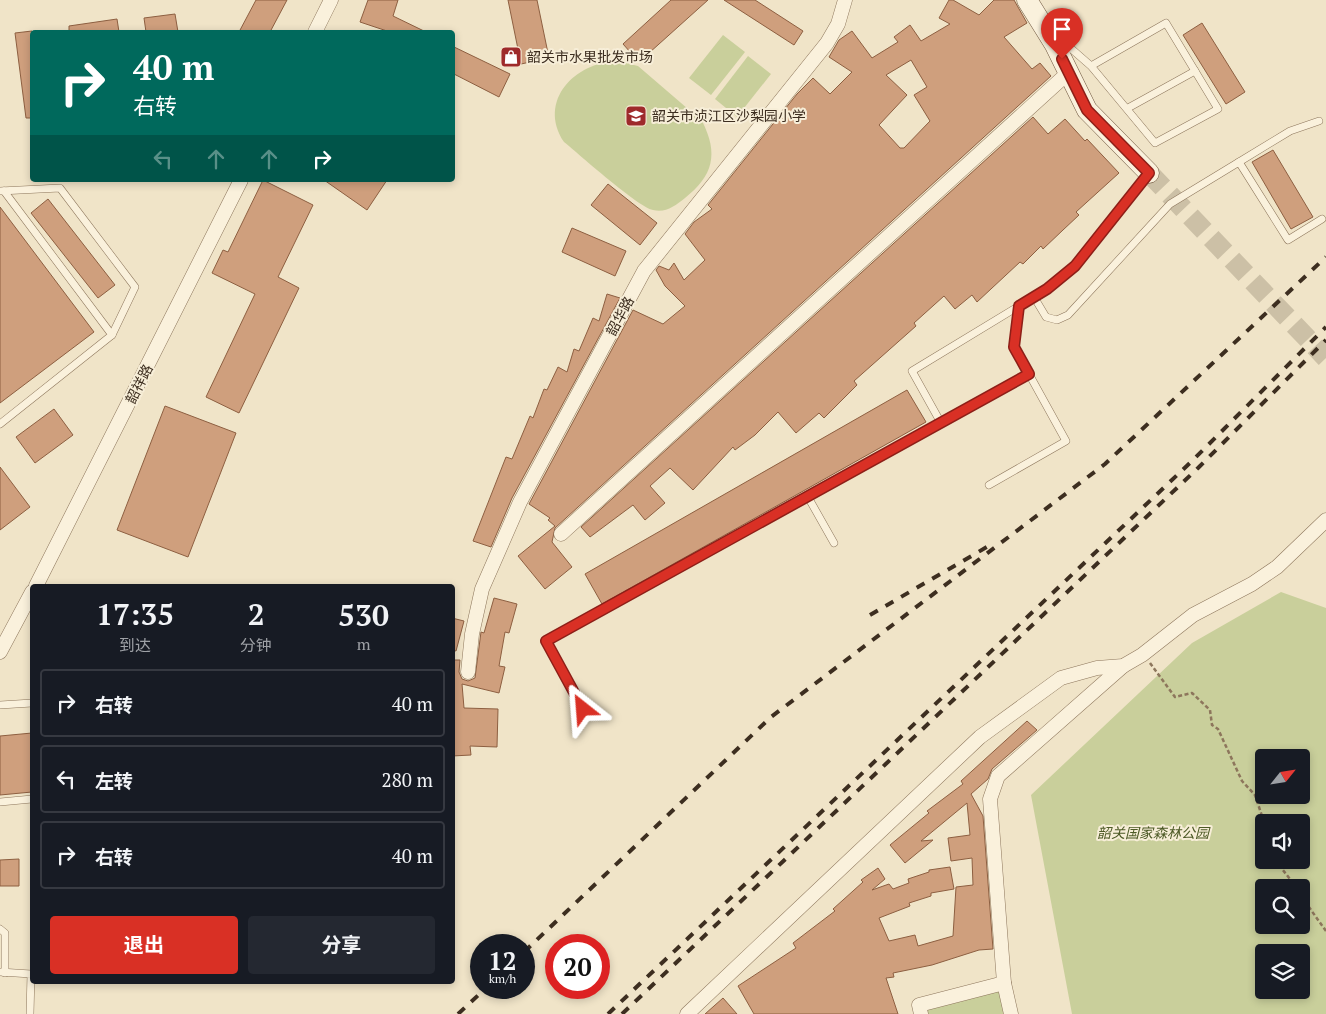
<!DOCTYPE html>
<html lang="zh">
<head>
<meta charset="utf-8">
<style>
	body { margin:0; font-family:"PT Serif","Noto Sans SC",serif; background:#242831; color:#f1f3f6; height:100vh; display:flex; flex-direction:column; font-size:19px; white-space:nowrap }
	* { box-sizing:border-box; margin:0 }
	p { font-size:16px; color:#9ea1a6 }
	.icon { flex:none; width:28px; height:28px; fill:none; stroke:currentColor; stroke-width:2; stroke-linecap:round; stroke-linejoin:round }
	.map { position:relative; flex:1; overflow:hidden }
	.sheet { position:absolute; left:30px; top:584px; width:425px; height:400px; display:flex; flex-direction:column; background:#171b24; border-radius:5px; box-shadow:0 2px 8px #0003 }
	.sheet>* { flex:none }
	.hud { position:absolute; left:30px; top:30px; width:425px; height:152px; border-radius:5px; box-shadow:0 2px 8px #0003; background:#00695c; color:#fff; overflow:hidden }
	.needle { width:32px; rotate:60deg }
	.fabs { position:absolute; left:1255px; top:749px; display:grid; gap:10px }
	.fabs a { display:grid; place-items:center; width:55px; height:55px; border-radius:5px; background:#171b24; box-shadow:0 2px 8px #0003; font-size:25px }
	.speed { position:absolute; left:470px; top:934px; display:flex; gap:10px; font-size:25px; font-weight:700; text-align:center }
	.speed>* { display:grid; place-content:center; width:65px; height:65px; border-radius:50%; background:#171b24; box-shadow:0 2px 8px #0003; line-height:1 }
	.speed small { font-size:12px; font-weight:400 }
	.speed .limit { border:8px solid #d22; background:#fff; color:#111 }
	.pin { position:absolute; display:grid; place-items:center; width:42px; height:42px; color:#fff; margin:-51px -21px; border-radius:50% 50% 50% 0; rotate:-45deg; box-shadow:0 0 5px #0007 }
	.pin .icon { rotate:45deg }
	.me { position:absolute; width:55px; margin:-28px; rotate:332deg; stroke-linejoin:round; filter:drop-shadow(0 0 4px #0008) }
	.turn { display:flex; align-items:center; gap:18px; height:105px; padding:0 20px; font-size:22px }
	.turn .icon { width:65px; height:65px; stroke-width:2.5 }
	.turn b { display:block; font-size:35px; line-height:42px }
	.lanes { display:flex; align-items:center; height:48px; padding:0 20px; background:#0003; justify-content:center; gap:25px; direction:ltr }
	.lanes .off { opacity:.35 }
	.eta { display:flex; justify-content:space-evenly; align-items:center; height:85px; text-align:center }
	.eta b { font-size:30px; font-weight:700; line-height:35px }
	.action { display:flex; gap:10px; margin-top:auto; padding:10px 20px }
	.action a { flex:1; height:58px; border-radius:5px; background:#d93025; color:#fff; font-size:20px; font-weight:700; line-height:58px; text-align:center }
	.action a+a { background:#242831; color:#f1f3f6 }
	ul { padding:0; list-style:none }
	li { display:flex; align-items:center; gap:15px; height:68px; margin:0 10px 8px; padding:0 10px; border:2px solid #363941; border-radius:5px }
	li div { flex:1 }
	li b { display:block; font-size:19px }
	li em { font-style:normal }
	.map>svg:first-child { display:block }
	.green { fill:#c9cf9b; fill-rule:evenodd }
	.building { fill:#cf9f7d; stroke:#8d5f41; fill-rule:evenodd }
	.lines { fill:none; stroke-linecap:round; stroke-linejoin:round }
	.secondary-tunnel { stroke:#ccc0a6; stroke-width:20; stroke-dasharray:20 10; stroke-linecap:butt }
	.lane-casing { stroke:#8d765c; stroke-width:8 }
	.street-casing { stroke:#8d765c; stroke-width:15 }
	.secondary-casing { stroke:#6f573f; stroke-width:21 }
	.path { stroke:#8d765c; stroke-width:2.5; stroke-dasharray:4 2.5; stroke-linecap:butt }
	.lane { stroke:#faf1dc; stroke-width:7 }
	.street { stroke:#faf1dc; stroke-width:14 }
	.secondary { stroke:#faf1dc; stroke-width:20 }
	.rail { stroke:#3d2e20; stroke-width:4; stroke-dasharray:9 9; stroke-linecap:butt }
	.route-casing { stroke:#8d1f18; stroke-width:12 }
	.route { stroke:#d93025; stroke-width:9 }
	.labels { text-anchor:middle; stroke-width:4; stroke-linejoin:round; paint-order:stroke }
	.poi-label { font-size:14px; fill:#3d2e20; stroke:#f7eed8; text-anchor:start }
	.street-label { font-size:14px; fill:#3d2e20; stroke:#f7eed8 }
	.park-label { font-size:14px; font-style:italic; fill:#4d5a26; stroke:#f7eed8 }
</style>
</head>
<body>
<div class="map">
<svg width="1326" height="1014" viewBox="0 0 1326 1014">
	<rect width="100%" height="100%" fill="#f0e4c8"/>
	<g class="green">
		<polygon points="723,35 745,52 711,95 689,78"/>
		<polygon points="748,56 771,74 737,117 715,99"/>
		<path d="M 618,61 L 638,66 L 702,121 C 719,154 713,176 685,198 C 675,206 666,213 653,210 C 638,207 580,155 564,142 C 537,101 575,62 618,61 Z"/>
		<path d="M 1281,592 L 1326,608 L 1326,1014 L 1072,1014 L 1031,795 L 1192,643 ZM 1264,758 L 1301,758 L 1301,795 L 1264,795 ZM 1301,822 L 1301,860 L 1264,860 L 1264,822 ZM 1264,888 L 1301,888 L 1301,925 L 1264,925 ZM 1264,952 L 1301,952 L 1301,990 L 1264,990 Z"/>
		<polygon points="1000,989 1006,1014 927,1014 925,1007"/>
	</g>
	<g class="building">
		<polygon points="256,0 287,0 270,32 239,32"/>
		<polygon points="368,0 398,0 393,16 426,32 390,32 360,22"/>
		<polygon points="508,0 537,0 549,58 521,64"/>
		<polygon points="671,0 708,0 639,62 623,44"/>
		<polygon points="724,0 755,0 803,31 794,45"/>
		<path d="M 949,0 L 953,0 L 979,15 L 994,0 L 1014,0 L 1027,23 L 1004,37 L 1032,69 L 1040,63 L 1051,76 L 555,528 L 552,542 L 572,567 L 545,589 L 518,556 L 555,526 L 548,520 L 550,518 L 529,504 L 633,310 L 663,324 L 685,306 L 665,286 L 656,270 L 659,266 L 669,270 L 674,263 L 684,280 L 705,260 L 685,234 L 694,222 L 712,209 L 708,205 L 797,94 L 813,78 L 830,94 L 852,72 L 829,57 L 839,40 L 852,31 L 872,58 L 898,42 L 894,37 L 910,25 L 921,41 L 950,24 L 939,18 ZM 911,60 L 927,87 L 914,95 L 930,121 L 904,148 L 900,148 L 879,125 L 907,95 L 886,75 Z"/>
		<polygon points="175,14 178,32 146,32 144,18"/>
		<polygon points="117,19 119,32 69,32 69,26"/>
		<polygon points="1202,23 1245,92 1226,104 1183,35"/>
		<polygon points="32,31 32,118 26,118 15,33"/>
		<polygon points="452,46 510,74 499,97 452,73"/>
		<polygon points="1033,117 1048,134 1065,119 1085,141 1087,139 1119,173 1076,212 1079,215 1063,230 1043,249 1041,246 1023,264 1020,262 977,302 972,295 955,309 944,296 914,323 916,326 854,381 857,385 824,418 819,413 796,433 778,412 755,435 735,450 733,447 693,490 670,468 650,486 665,503 645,520 633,505 590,537 581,527"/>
		<polygon points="1273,150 1313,217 1291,229 1252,162"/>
		<polygon points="263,180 313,205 278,277 299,288 239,413 206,397 255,294 212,273 223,250 228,252"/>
		<polygon points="324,180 387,180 367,210"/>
		<polygon points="608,184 657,223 640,245 591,205"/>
		<polygon points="48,199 115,285 98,298 31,213"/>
		<polygon points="0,207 94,332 0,403"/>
		<polygon points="572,228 626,251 615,276 562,252"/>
		<polygon points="607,294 620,298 512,498 491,547 473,541 506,457 512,459 530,416 533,418 544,389 547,390 558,367 567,372 574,349 579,351 593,318 599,321"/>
		<polygon points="907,390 926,422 602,604 585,574"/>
		<polygon points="165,406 236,433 188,557 117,530"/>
		<polygon points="54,409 73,435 35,463 16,437"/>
		<polygon points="0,467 30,507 0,530"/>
		<polygon points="494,598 517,604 509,633 505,632 499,666 505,667 499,693 462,684 464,708 498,709 497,747 470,746 471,755 452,756 452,660 460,660 459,672 462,679 468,681 475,678 481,632 484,633"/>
		<polygon points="452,618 464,621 456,651 452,650"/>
		<polygon points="1027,721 1037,730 992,769 988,779 971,794 983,816 993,949 979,950 932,965 893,973 894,977 886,978 898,1014 754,1014 738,986 796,948 793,943 835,911 833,909 863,882 861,880 878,868 885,879 872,890 889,884 893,889 909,883 908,879 929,872 929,870 950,867 954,889 931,893 931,896 909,903 910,906 879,918 889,941 915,935 918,946 953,936 956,887 973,885 972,858 951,861 948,838 970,835 967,803 921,841 933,840 905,863 890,845 929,813 927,811 963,784 961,781"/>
		<polygon points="32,733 32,792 0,795 0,736"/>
		<polygon points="19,859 19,886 0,886 0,860"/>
		<polygon points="723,998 737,1014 705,1014"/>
	</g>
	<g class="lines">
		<polyline class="secondary-tunnel" points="1149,173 1326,358"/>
		<g class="lane-casing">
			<g id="lane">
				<polyline points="1059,38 1091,66 1155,143 1218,109 1166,23 1091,66"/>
				<polyline points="1128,108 1195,71"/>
				<polyline points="1239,162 1290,131 1319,121"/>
				<polyline points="0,191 60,188 135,287 112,335"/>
				<polyline points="1034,297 1046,317 1057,320 1068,315 1170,204 1239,162 1288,240 1322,219"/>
				<polyline points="941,423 1029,374 1014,347 1019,306"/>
				<polyline points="0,424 112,335 4,191"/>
				<polyline points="989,485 1066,441 1029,374"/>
				<polyline points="808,497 834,543"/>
				<polyline points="0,705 32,703"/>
				<polyline points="583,709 546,641 941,423 912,371 1047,289 1075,266 1149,173"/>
				<polyline points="0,802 32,799"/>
				<polyline points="0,929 5,933 5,973"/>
				<polyline points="0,972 31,974 30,1014"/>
			</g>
		</g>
		<g class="street-casing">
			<g id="street">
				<polyline points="315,32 331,0"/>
				<polyline points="561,534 1068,73"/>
				<polyline points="36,586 241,180"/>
				<polyline points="0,652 32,592"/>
				<polyline points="468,672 472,634 482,589 520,502 644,271 827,43 838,24 845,0"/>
				<polyline points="687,1014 980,737 1061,678 1097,668 1123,666 1142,655 1193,615 1252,584 1277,567 1326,520"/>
				<polyline points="921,1014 919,1005 1004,983"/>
				<polyline points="1011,1014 1004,983 990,799 998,776 1123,666"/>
			</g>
		</g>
		<g class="secondary-casing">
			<polyline id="secondary" points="1027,0 1055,45 1087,110 1149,173"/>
		</g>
		<g class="path">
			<polyline points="1150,663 1175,697 1192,693 1210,710 1212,725 1218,729 1242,781 1255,795 1264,822"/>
			<polyline points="1275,860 1297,888"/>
			<polyline points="1301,896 1326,931"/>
		</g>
		<use href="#lane" class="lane"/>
		<use href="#street" class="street"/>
		<use href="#secondary" class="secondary"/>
		<g class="rail">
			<polyline points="870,615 992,544"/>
			<polyline points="524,952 771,717 1105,464 1326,257"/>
			<polyline points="458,1014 486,988"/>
			<polyline points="608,1014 1192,461 1326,327"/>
			<polyline points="622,1014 1198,468 1326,340"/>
		</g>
	</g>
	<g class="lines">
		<g class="route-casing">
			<polyline id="route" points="583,709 546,641 1029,374 1014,347 1019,306 1047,289 1075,266 1149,173 1087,110 1062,59"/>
		</g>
		<use href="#route" class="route"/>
	</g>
	<defs>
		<g id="shop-square" transform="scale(1.125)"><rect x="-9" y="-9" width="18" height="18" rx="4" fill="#9e2a2b" stroke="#f7eed8"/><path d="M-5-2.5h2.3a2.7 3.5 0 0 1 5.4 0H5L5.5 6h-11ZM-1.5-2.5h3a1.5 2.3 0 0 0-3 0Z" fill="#fff"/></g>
		<g id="school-square" transform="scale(1.125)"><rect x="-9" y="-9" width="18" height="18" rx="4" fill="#9e2a2b" stroke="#f7eed8"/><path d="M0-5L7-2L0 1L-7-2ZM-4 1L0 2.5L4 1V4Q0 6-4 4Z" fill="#fff"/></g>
	</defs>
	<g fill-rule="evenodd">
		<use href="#shop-square" x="511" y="57"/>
		<use href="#school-square" x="636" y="116"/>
	</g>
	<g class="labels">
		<g class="poi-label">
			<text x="527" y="62">韶关市水果批发市场</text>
			<text x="652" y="121">韶关市浈江区沙梨园小学</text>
		</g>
		<g class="street-label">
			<text transform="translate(620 316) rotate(-62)" y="5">韶华路</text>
			<text transform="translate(139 384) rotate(-63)" y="5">韶祥路</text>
		</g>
		<g class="park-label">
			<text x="1153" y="838">韶关国家森林公园</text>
		</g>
	</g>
</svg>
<div class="fabs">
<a><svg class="needle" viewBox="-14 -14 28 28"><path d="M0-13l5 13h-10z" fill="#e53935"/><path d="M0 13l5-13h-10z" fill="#9ea1a6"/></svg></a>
<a><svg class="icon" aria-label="sound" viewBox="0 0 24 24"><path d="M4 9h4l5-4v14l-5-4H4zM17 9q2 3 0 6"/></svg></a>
<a><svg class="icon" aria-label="search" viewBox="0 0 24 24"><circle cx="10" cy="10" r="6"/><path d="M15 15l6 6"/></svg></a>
<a><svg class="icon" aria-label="layers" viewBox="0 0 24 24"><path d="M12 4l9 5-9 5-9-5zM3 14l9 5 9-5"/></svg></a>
</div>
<div class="speed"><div>12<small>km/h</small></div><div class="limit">20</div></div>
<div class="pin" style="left:1062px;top:59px;background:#d93025"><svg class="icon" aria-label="arrive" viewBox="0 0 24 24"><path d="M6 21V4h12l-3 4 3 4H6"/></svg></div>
<svg class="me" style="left:583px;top:709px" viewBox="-20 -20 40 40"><path d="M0-17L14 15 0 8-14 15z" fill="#d93025" stroke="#fff" stroke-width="4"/></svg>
<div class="hud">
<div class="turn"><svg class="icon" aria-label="right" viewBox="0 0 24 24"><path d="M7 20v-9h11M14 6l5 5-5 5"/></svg><div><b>40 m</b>右转</div></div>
<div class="lanes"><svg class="icon off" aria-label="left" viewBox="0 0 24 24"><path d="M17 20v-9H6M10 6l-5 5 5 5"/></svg><svg class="icon off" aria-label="ahead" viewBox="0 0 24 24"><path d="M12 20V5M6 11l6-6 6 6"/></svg><svg class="icon off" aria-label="ahead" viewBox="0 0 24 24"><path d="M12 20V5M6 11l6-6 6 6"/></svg><svg class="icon" aria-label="right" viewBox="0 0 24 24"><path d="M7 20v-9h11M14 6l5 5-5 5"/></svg></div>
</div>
<section class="sheet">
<div class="eta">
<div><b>17:35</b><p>到达</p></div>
<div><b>2</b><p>分钟</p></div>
<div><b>530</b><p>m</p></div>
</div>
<ul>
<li><svg class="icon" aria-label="right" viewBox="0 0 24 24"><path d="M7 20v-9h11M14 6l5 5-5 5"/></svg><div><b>右转</b></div><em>40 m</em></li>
<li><svg class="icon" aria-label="left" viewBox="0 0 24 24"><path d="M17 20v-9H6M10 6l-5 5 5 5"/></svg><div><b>左转</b></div><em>280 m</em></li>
<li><svg class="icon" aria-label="right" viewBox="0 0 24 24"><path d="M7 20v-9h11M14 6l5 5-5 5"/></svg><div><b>右转</b></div><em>40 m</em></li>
</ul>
<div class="action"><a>退出</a><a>分享</a></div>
</section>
</div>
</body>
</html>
